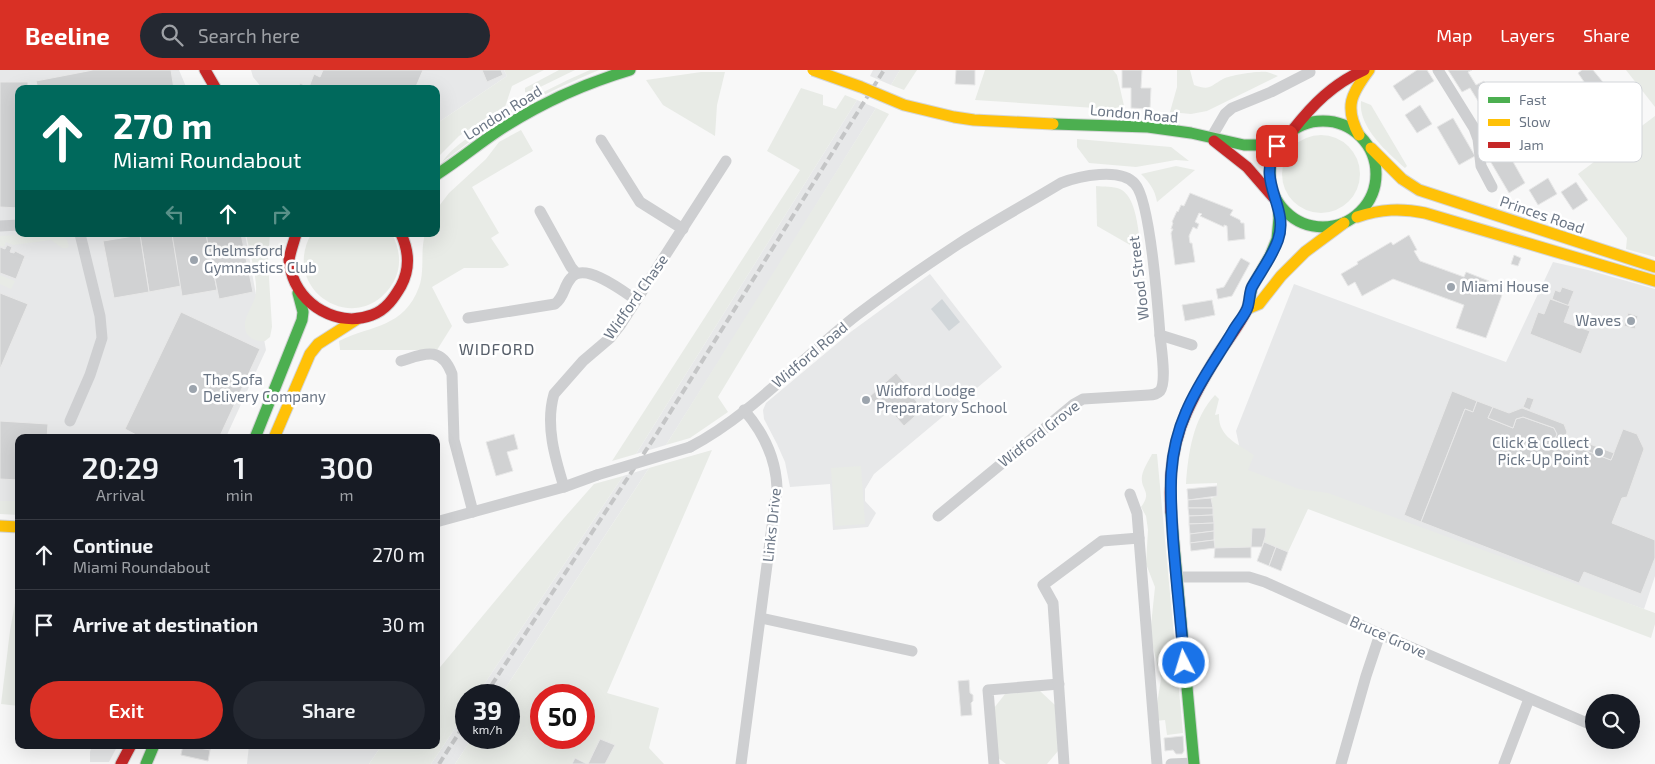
<!DOCTYPE html>
<html lang="en">
<head>
<meta charset="utf-8">
<style>
	body { margin:0; font-family:"Exo 2",sans-serif; background:#242831; color:#f1f3f6; height:100vh; display:flex; flex-direction:column; font-size:19px; white-space:nowrap }
	* { box-sizing:border-box; margin:0 }
	p { font-size:16px; color:#9ea1a6 }
	.icon { flex:none; width:28px; height:28px; fill:none; stroke:currentColor; stroke-width:2; stroke-linecap:round; stroke-linejoin:round }
	.map { position:relative; flex:1; overflow:hidden }
	.details { position:absolute; left:15px; top:364px; width:425px; height:315px; display:flex; flex-direction:column; background:#171b24; border-radius:10px; box-shadow:0 5px 20px #0002 }
	.details>* { flex:none }
	.guide { position:absolute; left:15px; top:15px; width:425px; height:152px; border-radius:10px; box-shadow:0 5px 20px #0002; background:#00695c; color:#fff; overflow:hidden }
	.controls { position:absolute; left:1585px; top:624px; display:grid; gap:10px }
	.controls a { display:grid; place-items:center; width:55px; height:55px; border-radius:50%; background:#171b24; box-shadow:0 5px 20px #0002; font-size:25px }
	.speed { position:absolute; left:455px; top:614px; display:flex; gap:10px; font-size:25px; font-weight:700; text-align:center }
	.speed>* { display:grid; place-content:center; width:65px; height:65px; border-radius:50%; background:#171b24; box-shadow:0 5px 20px #0002; line-height:1 }
	.speed small { font-size:12px; font-weight:400 }
	.speed .limit { border:8px solid #d22; background:#fff; color:#111 }
	.pin { position:absolute; display:grid; place-items:center; width:42px; height:42px; color:#fff; margin:-21px; border-radius:10px; box-shadow:0 2px 8px #0006 }
	.me { position:absolute; width:55px; margin:-28px; rotate:355deg; stroke-linejoin:round; filter:drop-shadow(0 0 4px #0008) }
	.turn { display:flex; align-items:center; gap:18px; height:105px; padding:0 15px; font-size:22px }
	.turn .icon { width:65px; height:65px; stroke-width:2.5 }
	.turn b { display:block; font-size:35px; line-height:42px }
	.lanes { display:flex; align-items:center; height:48px; padding:0 15px; background:#0003; justify-content:center; gap:25px; direction:ltr }
	.lanes .off { opacity:.35 }
	.eta { display:flex; justify-content:space-evenly; align-items:center; height:85px; text-align:center }
	.eta b { font-size:30px; font-weight:600; line-height:35px }
	.button { display:flex; gap:10px; margin-top:auto; padding:10px 15px }
	.button a { flex:1; height:58px; border-radius:30px; background:#d93025; color:#fff; font-size:20px; font-weight:600; line-height:58px; text-align:center }
	.button a+a { background:#242831; color:#f1f3f6 }
	ul { padding:0; list-style:none }
	li { display:flex; align-items:center; gap:15px; height:70px; padding:0 15px; border-top:1px solid #363941 }
	li div { flex:1 }
	li b { display:block; font-size:19px }
	li em { font-style:normal }
	header { display:flex; align-items:center; gap:30px; box-sizing:border-box; height:70px; padding:0 25px; background:#d93025; color:#fff }
	header strong { font-size:24px }
	nav { display:flex; gap:28px; margin-inline-start:auto; font-size:18px }
	.search { width:350px; height:45px; background:#242831; display:flex; align-items:center; gap:12px; box-sizing:border-box; padding:0 18px; border-radius:28px; color:#9ea1a6; font-size:19px }
	.map>svg:first-child { display:block }
	.built { fill:#e7e8e9 }
	.green { fill:#e8ebe6; fill-rule:evenodd }
	.water { fill:#d1d6d9 }
	.building { fill:#d1d2d3; stroke:#e8e8e8 }
	.lines { fill:none; stroke-linecap:round; stroke-linejoin:round }
	.fast-casing { stroke:#d4d5d6; stroke-width:13 }
	.slow-casing { stroke:#d4d5d6; stroke-width:13 }
	.jam-casing { stroke:#d4d5d6; stroke-width:13 }
	.street { stroke:#cecfd1; stroke-width:11 }
	.fast { stroke:#4caf50; stroke-width:11 }
	.slow { stroke:#ffc107; stroke-width:11 }
	.jam { stroke:#c62828; stroke-width:11 }
	.rail { stroke:#c4c5c6; stroke-width:4; stroke-dasharray:8 4; stroke-linecap:butt }
	.slow-bridge-casing { stroke:#d5d6d7; stroke-width:13; stroke-linecap:butt }
	.street-bridge { stroke:#cecfd1; stroke-width:11 }
	.slow-bridge { stroke:#ffc107; stroke-width:11 }
	.route-casing { stroke:#114b97; stroke-width:12 }
	.route { stroke:#1a73e8; stroke-width:9 }
	.poi-dot { fill:#9ca4ad; stroke:#fff; stroke-width:2 }
	.labels { text-anchor:middle; stroke-width:5; stroke-linejoin:round; paint-order:stroke }
	.street-label { font-size:15px; fill:#6b7685; stroke:#fff }
	.poi-label { font-size:15px; fill:#6b7685; stroke:#fff; text-anchor:start }
	.neighbourhood-label { font-size:16px; letter-spacing:1px; fill:#58606b; stroke:#fff }
	.key { fill:#fff; stroke:#d3d6da; stroke-width:1 }
	.key-label { font-size:14px; fill:#6b7685 }
</style>
</head>
<body>
<header>
<strong>Beeline</strong>
<div class="search"><svg class="icon" aria-label="search" viewBox="0 0 24 24"><circle cx="10" cy="10" r="6"/><path d="M15 15l6 6"/></svg>Search here</div>
<nav><a>Map</a><a>Layers</a><a>Share</a></nav>
</header>
<div class="map">
<svg width="1655" height="694" viewBox="0 0 1655 694">
	<rect width="100%" height="100%" fill="#f8f8f8"/>
	<g class="built">
		<polygon points="0,0 179,0 187,19 19,19 19,164 245,164 266,280 226,367 19,368 19,431 0,431"/>
		<polygon points="251,0 504,0 507,6 436,54 436,19 263,19 253,7"/>
		<polygon points="873,0 900,0 891,15 870,6"/>
		<polygon points="857,30 876,38 758,229 666,375 636,384"/>
		<polygon points="1553,192 1588,200 1655,219 1655,506 1644,539 1245,403 1236,361 1294,214 1506,292"/>
		<polygon points="930,204 1002,297 874,404 865,419 865,431 876,443 868,457 833,460 830,414 790,417 785,392 777,374 764,349 763,340 766,333 852,261"/>
		<polygon points="649,398 501,625 477,625 623,406"/>
		<polygon points="466,642 466,668 472,668 455,694 431,694"/>
		<polygon points="92,675 118,675 109,692 90,692 90,682"/>
		<polygon points="249,675 382,675 369,694 247,694"/>
	</g>
	<g class="green">
		<polygon points="504,0 544,0 512,16 505,37 492,44 459,66 436,89 436,54 507,6"/>
		<polygon points="559,0 575,0 528,23 525,22 525,18"/>
		<path d="M 590,0 L 599,0 C 564,15 530,30 498,51 C 479,64 461,79 442,92 C 452,78 466,69 480,59 C 515,36 551,17 590,0 Z"/>
		<polygon points="900,0 917,0 904,20 891,15"/>
		<polygon points="985,0 1113,0 1117,5 1125,40 975,30"/>
		<path d="M 1177,0 L 1190,0 L 1194,15 C 1210,21 1210,16 1223,9 C 1231,5 1258,1 1267,2 C 1270,3 1275,5 1278,6 L 1207,41 L 1191,44 L 1170,42 L 1177,17 Z"/>
		<polygon points="1626,0 1655,0 1655,37"/>
		<polygon points="701,2 725,2 717,35 715,66 663,35 646,10"/>
		<polygon points="801,18 823,25 823,35 836,39 845,25 857,30 636,384 612,391 800,100 767,81"/>
		<path d="M 1361,31 L 1371,35 L 1407,96 L 1405,98 C 1387,82 1358,57 1361,31 Z"/>
		<polygon points="876,38 889,44 718,327 728,342 690,368 666,375"/>
		<polygon points="1655,46 1655,187 1626,179 1627,168 1578,104"/>
		<path d="M 521,60 L 533,81 L 472,117 L 499,163 L 491,168 L 509,195 L 503,198 L 464,198 L 432,217 L 452,256 L 437,280 L 340,280 L 339,271 C 371,255 404,258 419,217 C 425,201 420,181 425,164 L 436,164 L 436,140 L 449,123 L 486,89 L 499,72 Z"/>
		<circle cx="1321" cy="104" r="39"/>
		<polygon points="1077,69 1171,77 1189,91 1176,90 1136,97 1089,93 1077,77"/>
		<path d="M 1176,96 L 1195,100 L 1157,132 C 1155,120 1150,113 1141,104 Z"/>
		<path d="M 1096,116 C 1104,117 1113,116 1120,119 C 1137,127 1138,162 1141,178 L 1137,179 L 1097,156 Z"/>
		<polygon points="36,164 62,164 67,170 69,176 67,178 62,178 51,170 13,175 6,172 4,177 0,176 0,166"/>
		<path d="M 246,164 L 270,164 L 268,191 L 272,257 L 270,267 L 265,271 C 257,272 246,268 245,258 C 243,245 256,234 256,221 C 257,207 249,179 246,164 Z"/>
		<path d="M 311,164 L 392,164 C 400,179 402,196 394,211 C 361,270 279,223 311,164 Z"/>
		<polygon points="0,205 15,211 11,219 0,214"/>
		<path d="M 1215,325 L 1219,329 L 1215,345 L 1219,344 C 1218,367 1237,373 1254,385 L 1248,400 L 1299,419 L 1328,423 L 1655,543 L 1655,554 L 1651,568 L 1308,439 L 1288,482 L 1264,472 L 1265,458 L 1252,458 L 1251,477 L 1215,478 L 1211,428 L 1217,426 L 1217,413 L 1186,414 C 1188,384 1193,348 1215,325 Z"/>
		<path d="M 712,380 L 607,623 L 659,638 L 649,678 L 664,694 L 455,694 L 472,668 L 509,668 L 509,625 L 501,625 L 649,398 ZM 541,625 L 584,625 L 584,668 L 541,668 Z"/>
		<path d="M 1152,384 L 1157,384 L 1183,663 L 1167,665 L 1165,650 L 1156,651 L 1157,634 L 1161,609 L 1150,565 L 1155,517 L 1146,494 L 1148,460 L 1146,446 L 1141,437 C 1153,421 1140,420 1142,406 C 1143,399 1149,390 1152,384 Z"/>
		<polygon points="861,396 865,454 835,456 831,398"/>
		<polygon points="623,406 477,625 466,625 466,642 431,694 369,694 382,675 436,675 436,602 564,448 594,414"/>
		<polygon points="0,431 19,431 19,445 0,444"/>
		<polygon points="19,510 19,636 1,634 10,561"/>
		<polygon points="1040,621 1055,635 1058,681 1047,694 1006,694 997,687 994,638 1005,624"/>
	</g>
	<polygon class="water" points="942,229 960,252 949,261 931,239"/>
	<g class="building">
		<polygon points="93,0 171,0 174,19 38,19 36,11"/>
		<polygon points="323,0 423,0 415,19 297,19 300,13 309,17 314,4 320,7"/>
		<polygon points="482,0 501,0 503,5 487,12"/>
		<polygon points="956,0 975,0 975,15 955,14"/>
		<polygon points="1122,0 1142,0 1141,18 1151,18 1150,39 1131,38 1131,18 1122,18"/>
		<polygon points="1417,0 1427,0 1434,11 1403,31 1393,16"/>
		<polygon points="1448,0 1472,0 1468,2 1476,15 1484,11 1491,23 1478,31 1470,18 1462,22"/>
		<polygon points="1582,0 1593,0 1607,17 1604,20 1606,22 1594,32 1596,34 1584,42 1575,31 1589,19 1578,3"/>
		<polygon points="0,12 28,12 28,19 19,19 19,138 0,137"/>
		<polygon points="1420,35 1432,54 1417,63 1405,45"/>
		<polygon points="1453,48 1475,86 1459,95 1437,57"/>
		<polygon points="1503,74 1525,113 1509,123 1486,84"/>
		<polygon points="1548,108 1557,124 1538,135 1529,120"/>
		<polygon points="1576,112 1588,130 1573,140 1561,122"/>
		<polygon points="1190,123 1233,140 1230,145 1240,150 1241,153 1244,153 1245,169 1228,171 1227,156 1224,155 1224,157 1200,146 1202,144 1199,143 1195,152 1199,154 1197,159 1193,157 1189,166 1190,173 1192,173 1195,192 1175,195 1171,163 1173,159 1171,159 1173,153 1172,152 1177,141 1178,142 1181,135 1184,136"/>
		<polygon points="145,164 172,164 181,216 149,222 140,165"/>
		<polygon points="172,164 206,164 217,220 182,226"/>
		<polygon points="206,164 241,164 253,222 219,229"/>
		<polygon points="140,165 149,222 114,228 103,171"/>
		<polygon points="1409,165 1417,180 1414,181 1420,191 1464,207 1466,202 1489,211 1486,219 1502,225 1486,268 1456,258 1464,235 1393,209 1362,226 1355,212 1348,216 1341,204 1358,194 1357,192 1391,172 1393,175"/>
		<polygon points="7,175 12,177 10,182 14,183 15,181 25,186 16,209 0,203 0,177 5,179"/>
		<polygon points="1514,185 1521,188 1518,196 1511,194"/>
		<polygon points="1241,188 1250,193 1232,226 1218,229 1216,219 1224,217"/>
		<polygon points="1562,217 1574,221 1568,236 1552,229 1555,220 1560,222"/>
		<polygon points="0,223 28,234 0,299"/>
		<polygon points="1550,229 1570,236 1564,252 1590,261 1581,284 1530,264 1538,242 1544,244"/>
		<polygon points="1212,230 1215,245 1185,251 1182,235"/>
		<polygon points="181,242 260,279 219,368 142,368 125,359"/>
		<polygon points="1628,243 1638,246 1635,259 1624,256"/>
		<polygon points="896,303 908,317 906,319 923,339 904,356 888,338 883,342 869,327"/>
		<polygon points="1452,321 1477,331 1473,342 1465,339 1421,452 1404,445"/>
		<polygon points="1527,327 1534,329 1530,340 1523,337"/>
		<polygon points="1477,331 1493,337 1488,348 1513,358 1516,349 1523,347 1554,358 1557,364 1555,369 1611,390 1623,359 1637,364 1644,379 1627,427 1622,428 1612,453 1655,470 1655,488 1641,524 1584,502 1579,513 1421,452 1465,339 1473,342"/>
		<polygon points="1493,337 1509,343 1522,338 1564,354 1567,362 1564,372 1555,369 1557,364 1554,358 1523,347 1516,349 1513,358 1488,348"/>
		<polygon points="0,351 48,354 47,368 19,368 19,410 0,409"/>
		<polygon points="514,364 518,379 507,382 513,401 496,406 486,372"/>
		<polygon points="1587,373 1614,383 1611,390 1584,380"/>
		<polygon points="1217,416 1217,426 1188,430 1187,419"/>
		<polygon points="1211,428 1213,438 1188,438 1188,430"/>
		<polygon points="1188,438 1213,438 1213,445 1189,446"/>
		<polygon points="1213,445 1214,453 1189,454 1189,446"/>
		<polygon points="1214,453 1214,461 1190,464 1189,454"/>
		<polygon points="1252,458 1266,458 1265,467 1262,477 1251,477"/>
		<polygon points="1214,461 1214,470 1190,473 1190,464"/>
		<polygon points="1214,470 1215,478 1191,481 1190,473"/>
		<polygon points="1264,472 1276,477 1269,496 1257,491"/>
		<polygon points="1251,477 1251,488 1214,488 1215,478"/>
		<polygon points="1276,477 1288,482 1281,501 1269,496"/>
		<polygon points="969,610 970,623 973,625 973,631 971,633 972,645 961,646 958,611"/>
		<polygon points="1183,666 1184,681 1182,684 1176,684 1173,680 1165,681 1164,668"/>
		<polygon points="600,669 615,675 605,694 588,694"/>
		<polygon points="183,675 211,675 210,680"/>
		<polygon points="183,675 210,680 208,691 181,685"/>
		<polygon points="575,688 587,694 572,694"/>
	</g>
	<g class="lines">
		<g class="fast-casing">
			<g id="fast">
				<circle cx="1323" cy="104" r="53"/>
				<polyline points="1053,54 1148,57 1191,63 1244,75 1260,75 1284,67"/>
				<path d="M 436,105 C 458,91 477,75 498,61 C 539,34 583,14 630,0"/>
				<polyline points="1248,237 1252,217 1270,186 1277,169 1279,148 1278,133"/>
				<polyline points="255,368 302,250 303,242 298,223"/>
				<polyline points="1171,442 1194,694"/>
				<polyline points="146,694 154,675"/>
			</g>
		</g>
		<g class="slow-casing">
			<g id="slow">
				<path d="M 1359,65 C 1344,37 1351,24 1369,0"/>
				<polyline points="1371,78 1402,109 1419,120 1655,197"/>
				<path d="M 1357,147 C 1381,139 1401,138 1425,143 L 1655,211"/>
				<polyline points="1247,239 1259,234 1281,206 1305,182 1344,153"/>
				<polyline points="274,368 310,284 318,274 357,249"/>
				<polyline points="0,456 19,457"/>
			</g>
		</g>
		<g class="jam-casing">
			<g id="jam">
				<polyline points="205,0 216,19"/>
				<path d="M 1292,61 C 1313,34 1333,14 1364,0"/>
				<polyline points="1214,71 1247,97 1273,127"/>
				<path d="M 296,164 C 294,172 290,182 289,190 C 289,194 291,198 291,201 C 299,235 338,258 372,245 C 386,240 394,228 401,216 C 410,199 409,181 401,164"/>
				<path d="M 1171,442 C 1166,375 1185,338 1219,283 C 1229,268 1241,253 1248,237"/>
				<polyline points="121,694 131,675"/>
			</g>
		</g>
		<g class="street">
			<polyline points="1438,0 1474,58 1478,69 1481,96 1492,117"/>
			<polyline points="1211,68 1225,44 1232,38 1271,22 1310,2"/>
			<polyline points="601,70 640,132 683,159"/>
			<polyline points="540,141 571,197 576,203"/>
			<polyline points="0,156 19,155"/>
			<path d="M 468,248 L 555,234 C 565,226 563,217 571,208 C 584,191 623,221 636,230"/>
			<path d="M 401,291 C 424,284 441,275 452,304 L 454,370 L 473,442"/>
			<polyline points="70,351 90,305 102,268 100,246 80,164"/>
			<path d="M 690,377 C 750,346 803,287 857,245 C 890,220 925,196 960,173 C 993,152 1028,133 1061,113 C 1079,106 1121,97 1135,114 C 1150,130 1158,238 1160,265 L 1192,275"/>
			<path d="M 564,417 C 555,388 545,355 554,324 L 583,291 L 610,268 L 621,254 L 726,91"/>
			<polyline points="1130,424 1137,443 1157,694"/>
			<path d="M 938,446 L 1074,334 L 1083,329 L 1149,325 C 1153,325 1157,324 1160,321 C 1167,312 1161,277 1160,265"/>
			<polyline points="436,452 564,417 597,405"/>
			<polyline points="1176,507 1249,507 1265,512 1380,564 1594,656"/>
			<polyline points="761,548 912,581"/>
			<path d="M 741,694 L 777,418 C 776,389 763,362 744,340"/>
			<polyline points="994,694 988,620 1059,614"/>
			<polyline points="1064,694 1053,533 1043,515 1102,471 1139,468"/>
			<polyline points="1171,694 1194,693"/>
			<polyline points="1341,694 1366,606 1380,564"/>
			<polyline points="1504,694 1529,629"/>
		</g>
		<use href="#fast" class="fast"/>
		<use href="#slow" class="slow"/>
		<use href="#jam" class="jam"/>
		<g class="rail">
			<polyline points="485,625 656,365 884,0"/>
			<polyline points="439,694 466,652"/>
		</g>
		<g class="slow-bridge-casing">
			<polyline id="slow-bridge" points="813,0 861,17 904,35 954,47 974,50 1053,54"/>
		</g>
		<polyline class="street-bridge" points="597,405 690,377"/>
		<use href="#slow-bridge" class="slow-bridge"/>
	</g>
	<g class="lines">
		<g class="route-casing">
			<path id="route" d="M 1184,593 C 1181,551 1176,510 1173,469 C 1170,423 1167,385 1186,342 C 1198,313 1217,288 1233,261 C 1237,254 1244,246 1247,239 C 1250,232 1249,223 1252,217 C 1261,201 1272,187 1278,170 C 1290,136 1255,113 1277,76"/>
		</g>
		<use href="#route" class="route"/>
	</g>
	<g class="poi-dot">
		<circle cx="194" cy="190" r="5"/>
		<circle cx="1451" cy="217" r="5"/>
		<circle cx="1631" cy="251" r="5"/>
		<circle cx="193" cy="319" r="5"/>
		<circle cx="866" cy="330" r="5"/>
		<circle cx="1599" cy="382" r="5"/>
	</g>
	<g class="labels">
		<g class="street-label">
			<text transform="translate(503 43) rotate(-32)" y="5">London Road</text>
			<text transform="translate(1134 44) rotate(5)" y="5">London Road</text>
			<text transform="translate(1542 145) rotate(19)" y="5">Princes Road</text>
			<text transform="translate(1139 208) rotate(-97)" y="5">Wood Street</text>
			<text transform="translate(636 227) rotate(-55)" y="5">Widford Chase</text>
			<text transform="translate(810 285) rotate(-40)" y="5">Widford Road</text>
			<text transform="translate(1039 364) rotate(-38)" y="5">Widford Grove</text>
			<text transform="translate(772 455) rotate(-84)" y="5">Links Drive</text>
			<text transform="translate(1388 567) rotate(24)" y="5">Bruce Grove</text>
		</g>
		<g class="poi-label">
			<text x="204" y="186">Chelmsford<tspan x="204" dy="17">Gymnastics Club</tspan></text>
			<text x="1461" y="222">Miami House</text>
			<text x="1621" y="256" text-anchor="end">Waves</text>
			<text x="203" y="315">The Sofa<tspan x="203" dy="17">Delivery Company</tspan></text>
			<text x="876" y="326">Widford Lodge<tspan x="876" dy="17">Preparatory School</tspan></text>
			<text x="1589" y="378" text-anchor="end">Click &amp; Collect<tspan x="1589" dy="17">Pick-Up Point</tspan></text>
		</g>
		<g class="neighbourhood-label">
			<text x="497" y="285">WIDFORD</text>
		</g>
	</g>
	<rect x="1478" y="12" width="164" height="80" rx="8" class="key"/>
	<rect x="1488" y="27" width="22" height="6" fill="#4caf50"/>
	<rect x="1488" y="49" width="22" height="7" fill="#ffc107"/>
	<rect x="1488" y="72" width="22" height="6" fill="#c62828"/>
	<g class="key-label">
		<text x="1519" y="35">Fast</text>
		<text x="1519" y="57">Slow</text>
		<text x="1519" y="80">Jam</text>
	</g>
</svg>
<div class="controls">
<a><svg class="icon" aria-label="search" viewBox="0 0 24 24"><circle cx="10" cy="10" r="6"/><path d="M15 15l6 6"/></svg></a>
</div>
<div class="speed"><div>39<small>km/h</small></div><div class="limit">50</div></div>
<div class="pin" style="left:1277px;top:76px;background:#d93025"><svg class="icon" aria-label="arrive" viewBox="0 0 24 24"><path d="M6 21V4h12l-3 4 3 4H6"/></svg></div>
<svg class="me" style="left:1184px;top:593px" viewBox="-20 -20 40 40"><circle r="17" fill="#1a73e8" stroke="#fff" stroke-width="3"/><path d="M0-11L8 9 0 5-8 9z" fill="#fff"/></svg>
<div class="guide">
<div class="turn"><svg class="icon" aria-label="ahead" viewBox="0 0 24 24"><path d="M12 20V5M6 11l6-6 6 6"/></svg><div><b>270 m</b>Miami Roundabout</div></div>
<div class="lanes"><svg class="icon off" aria-label="left" viewBox="0 0 24 24"><path d="M17 20v-9H6M10 6l-5 5 5 5"/></svg><svg class="icon" aria-label="ahead" viewBox="0 0 24 24"><path d="M12 20V5M6 11l6-6 6 6"/></svg><svg class="icon off" aria-label="right" viewBox="0 0 24 24"><path d="M7 20v-9h11M14 6l5 5-5 5"/></svg></div>
</div>
<section class="details">
<div class="eta">
<div><b>20:29</b><p>Arrival</p></div>
<div><b>1</b><p>min</p></div>
<div><b>300</b><p>m</p></div>
</div>
<ul>
<li><svg class="icon" aria-label="ahead" viewBox="0 0 24 24"><path d="M12 20V5M6 11l6-6 6 6"/></svg><div><b>Continue</b><p>Miami Roundabout</p></div><em>270 m</em></li>
<li><svg class="icon" aria-label="arrive" viewBox="0 0 24 24"><path d="M6 21V4h12l-3 4 3 4H6"/></svg><div><b>Arrive at destination</b></div><em>30 m</em></li>
</ul>
<div class="button"><a>Exit</a><a>Share</a></div>
</section>
</div>
</body>
</html>
